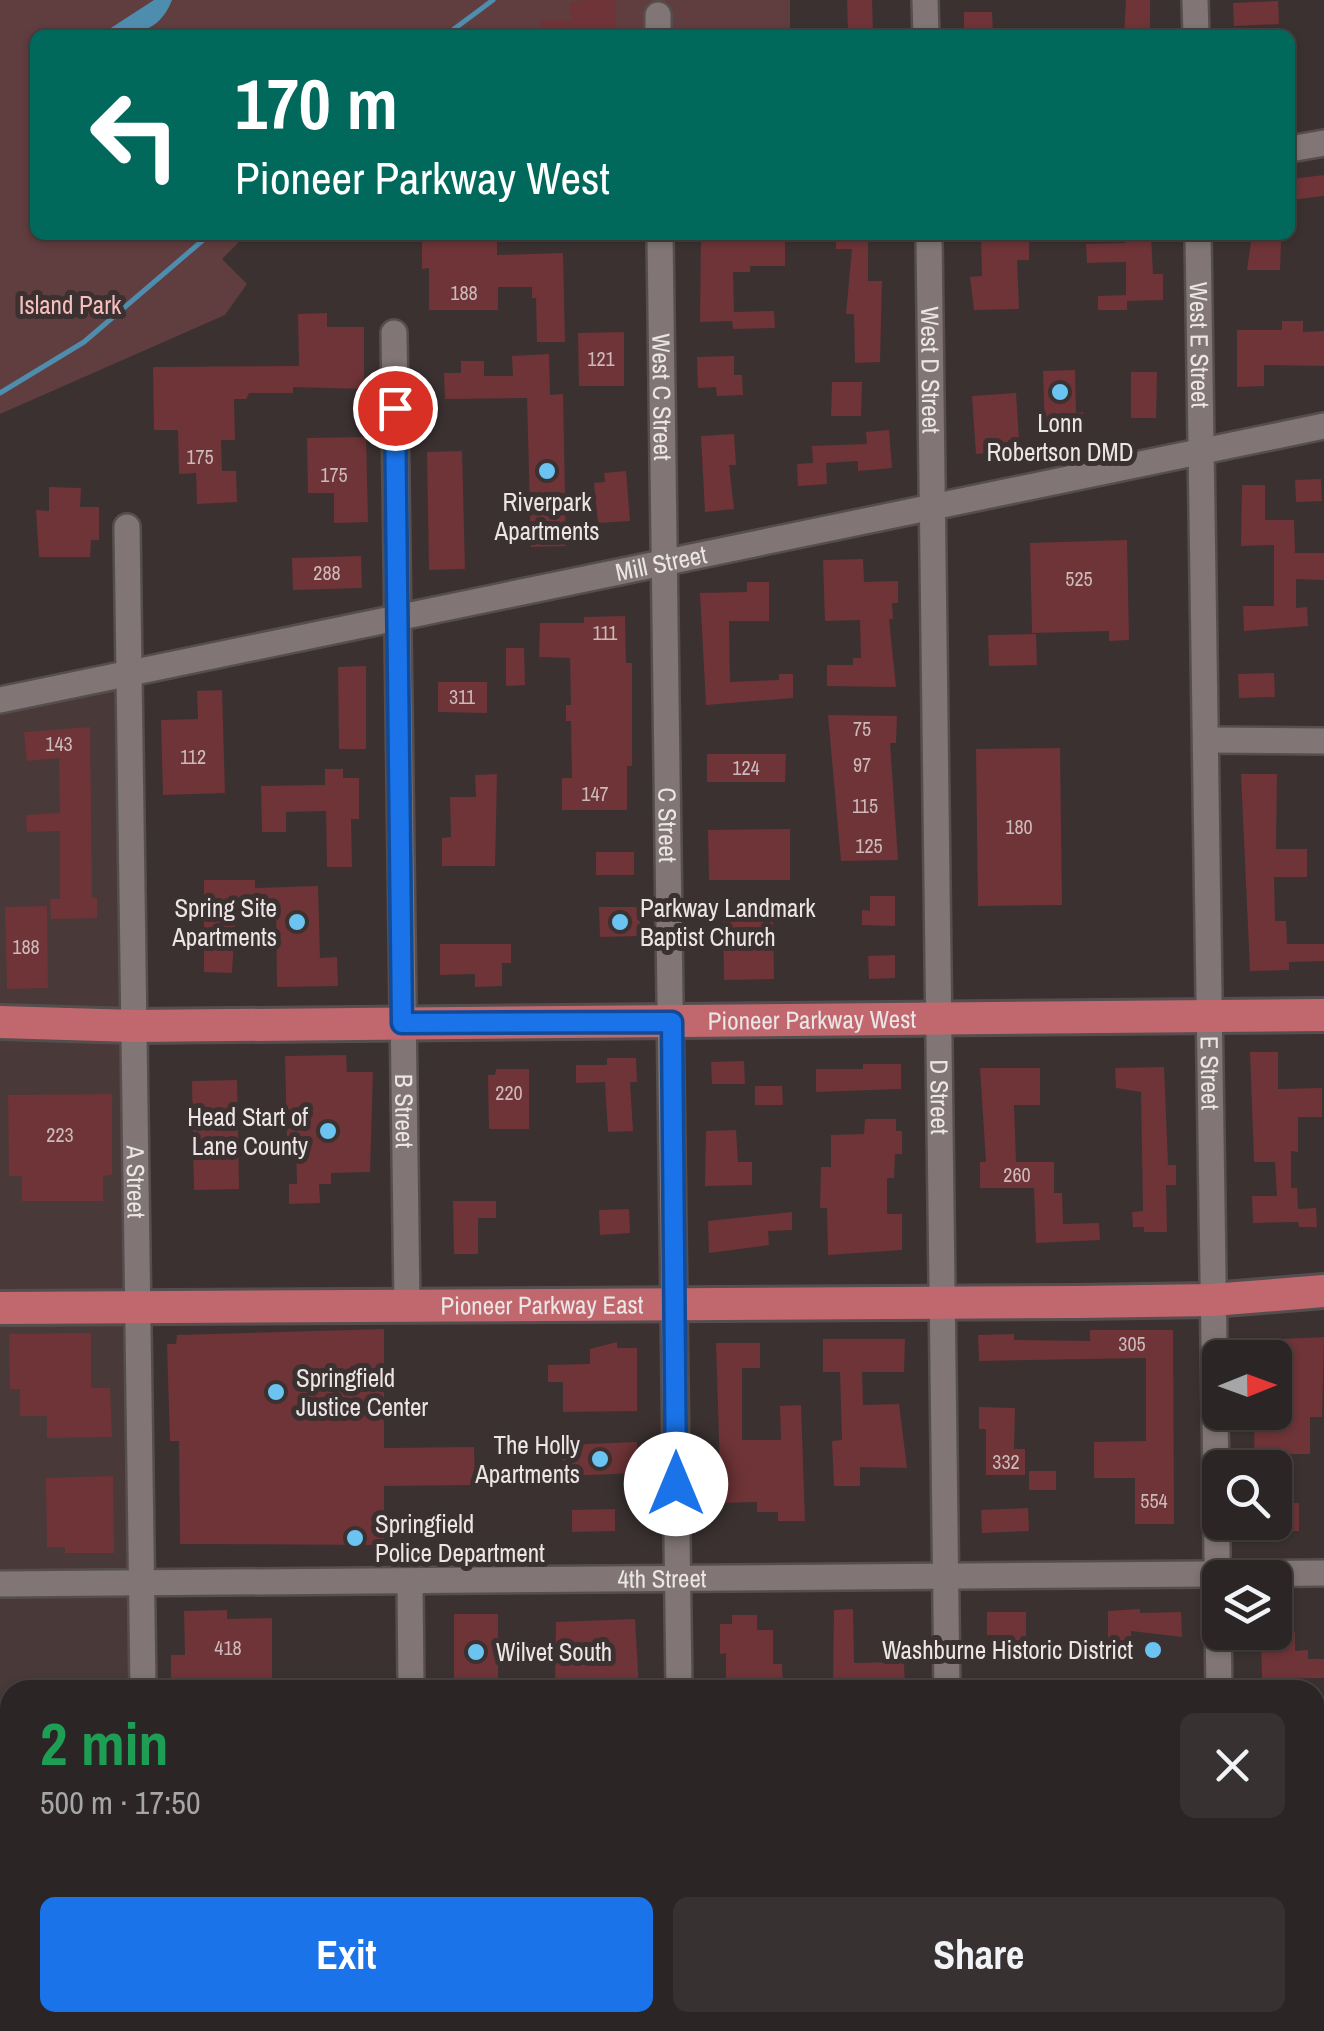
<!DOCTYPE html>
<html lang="en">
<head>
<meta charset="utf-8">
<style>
	body { margin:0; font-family:"Archivo Narrow",sans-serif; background:#383132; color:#f1f3f6; height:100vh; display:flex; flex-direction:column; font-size:38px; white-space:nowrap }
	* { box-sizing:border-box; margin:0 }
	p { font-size:32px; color:#a6a5a7 }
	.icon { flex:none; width:55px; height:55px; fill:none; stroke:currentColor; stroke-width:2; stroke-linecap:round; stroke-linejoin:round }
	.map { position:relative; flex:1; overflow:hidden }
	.sheet { position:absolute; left:0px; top:1680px; width:1325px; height:352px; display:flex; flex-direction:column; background:#2c2525; border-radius:30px 30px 0 0; box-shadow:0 2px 8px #0004,0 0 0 2px #484242 }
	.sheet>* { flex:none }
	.top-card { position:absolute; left:30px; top:30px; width:1265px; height:210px; border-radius:15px; box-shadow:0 2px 8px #0004,0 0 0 2px #484242; background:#00695c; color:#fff; overflow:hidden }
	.needle { width:65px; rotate:89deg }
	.controls { position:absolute; left:1202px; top:1340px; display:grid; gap:20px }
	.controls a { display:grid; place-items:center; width:90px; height:90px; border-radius:15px; background:#2c2525; box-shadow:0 2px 8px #0004,0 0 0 2px #484242; font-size:50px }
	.pin { position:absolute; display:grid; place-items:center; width:85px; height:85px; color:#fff; margin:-42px; border:5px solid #fff; border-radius:50%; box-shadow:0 2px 10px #0007 }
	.me { position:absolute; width:110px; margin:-55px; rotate:0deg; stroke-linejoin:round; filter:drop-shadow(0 0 8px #0008) }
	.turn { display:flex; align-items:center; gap:35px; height:210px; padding:0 40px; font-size:45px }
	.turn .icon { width:130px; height:130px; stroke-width:2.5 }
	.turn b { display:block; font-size:70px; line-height:85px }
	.round { display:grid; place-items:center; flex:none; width:105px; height:105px; border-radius:15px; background:#383132 }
	.head { display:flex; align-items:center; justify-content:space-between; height:170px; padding:0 40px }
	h1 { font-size:60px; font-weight:800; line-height:75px; color:#1e9e55 }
	.action { display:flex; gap:20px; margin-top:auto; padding:20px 40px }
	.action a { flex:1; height:115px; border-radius:15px; background:#1a73e8; color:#fff; font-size:40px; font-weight:800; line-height:115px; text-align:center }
	.action a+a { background:#383132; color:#f1f3f6 }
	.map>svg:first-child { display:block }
	.built { fill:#4a3939 }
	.green { fill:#603d3e }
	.water { fill:#4f8dae }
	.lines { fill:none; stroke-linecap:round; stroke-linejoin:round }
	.stream { stroke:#4f8dae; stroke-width:5 }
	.building { fill:#6e3437 }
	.minor-tunnel { stroke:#554c4c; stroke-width:25; stroke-dasharray:25 12; stroke-linecap:butt }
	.minor-casing { stroke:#564e4e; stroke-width:30 }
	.major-casing { stroke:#564e4e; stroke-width:38 }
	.minor { stroke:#817575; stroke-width:25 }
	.major { stroke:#c1686f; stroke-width:32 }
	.route-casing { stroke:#114b97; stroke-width:25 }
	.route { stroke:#1a73e8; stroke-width:18 }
	.poi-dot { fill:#6bc3f2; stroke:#3b3131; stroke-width:4 }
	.labels { text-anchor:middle; stroke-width:10; stroke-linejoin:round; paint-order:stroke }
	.number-label { font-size:20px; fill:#ccb9ba }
	.park-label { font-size:25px; fill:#f8bebe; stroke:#3b3131 }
	.street-label { font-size:25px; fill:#ebe5e5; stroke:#3b3131 }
	.poi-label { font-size:25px; fill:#ebe5e5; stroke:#3b3131; text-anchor:end }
</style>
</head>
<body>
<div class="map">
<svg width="1324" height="2031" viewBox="0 0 1324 2031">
	<rect width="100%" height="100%" fill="#3b3131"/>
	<polygon class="built" points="130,673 143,1690 10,1690 10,2022 14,2023 14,2031 0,2031 0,700"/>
	<polygon class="green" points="0,0 790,0 790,35 35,35 35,235 246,235 222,259 247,284 225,315 0,414"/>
	<path class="water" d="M 154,0 L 172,0 C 159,34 133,35 100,35 Z"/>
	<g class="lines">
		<g class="stream">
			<polyline points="446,35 493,0"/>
			<polyline points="0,393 84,342 209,235"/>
		</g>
	</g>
	<g class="building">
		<polygon points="590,0 616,0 616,35 542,35 541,20 571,20 570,3"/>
		<polygon points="847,0 872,0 873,32 848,32"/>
		<polygon points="1126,0 1150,0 1150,35 1124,35"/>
		<polygon points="1278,1 1279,24 1234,26 1233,3"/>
		<polygon points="964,12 992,12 993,35 964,35"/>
		<polygon points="1324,175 1324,196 1290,200 1290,179"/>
		<polygon points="422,235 497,235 497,255 563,253 565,342 537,342 536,298 532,298 532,287 498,287 498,310 429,310 429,268 422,269"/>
		<polygon points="701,235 785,235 785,266 750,266 750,272 733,272 734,312 774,311 775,328 733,329 732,321 700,322"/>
		<polygon points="836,235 868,235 868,281 882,281 880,362 855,363 854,314 846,314 852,249 836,249"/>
		<polygon points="981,235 1029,235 1029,260 1017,260 1019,309 974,310 970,277 982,276"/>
		<polygon points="1125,235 1151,235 1153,274 1163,274 1163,300 1127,301 1127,310 1098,310 1098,296 1126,295 1126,262 1087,263 1086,244 1125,243"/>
		<polygon points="1251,242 1281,242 1280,270 1247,270"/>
		<polygon points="327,313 327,327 364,327 364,389 293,387 293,393 249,393 246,399 234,399 235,440 221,440 222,471 236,471 237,502 197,504 196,473 179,474 178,430 154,430 153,367 299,366 298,314"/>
		<polygon points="1282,321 1303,321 1303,332 1324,331 1324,366 1264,365 1264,386 1237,387 1237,330 1282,330"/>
		<polygon points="624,332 624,386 579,386 578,333"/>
		<polygon points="549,354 550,395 563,394 566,546 531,547 527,398 445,399 444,373 461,373 461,361 484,361 484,376 513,376 512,356"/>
		<polygon points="734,356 734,375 742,375 743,395 717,396 716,387 698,388 697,357"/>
		<polygon points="1075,370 1076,413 1083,412 1084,431 1045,433 1043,371"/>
		<polygon points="1131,372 1157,372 1156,418 1131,418"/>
		<polygon points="832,382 862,382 861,416 831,416"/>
		<polygon points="1016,393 1019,440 1008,440 1008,447 994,448 994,453 976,454 972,396"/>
		<polygon points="889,430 892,468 858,471 858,461 826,463 827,484 798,486 797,464 813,463 812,446 867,444 866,432"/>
		<polygon points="734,434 736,465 729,465 734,509 705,512 701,436"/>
		<polygon points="366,437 368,522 334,523 334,493 308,493 307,438"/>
		<polygon points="462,451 465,569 429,570 427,452"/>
		<polygon points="626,471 630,521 598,523 594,483 605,482 604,473"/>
		<polygon points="1321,479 1322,501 1296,502 1295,480"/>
		<polygon points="1242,485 1265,485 1265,520 1294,520 1295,553 1324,553 1324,580 1296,579 1296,608 1307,607 1308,626 1244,631 1243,606 1274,606 1274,545 1241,546"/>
		<polygon points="49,487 81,488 80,507 99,507 99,540 91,540 90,557 39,557 36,510 49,511"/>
		<polygon points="1127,540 1129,640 1109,641 1109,631 1032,633 1030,543"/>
		<polygon points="361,556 362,588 293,590 292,558"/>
		<polygon points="863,559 864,582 898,581 898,603 892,603 893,619 889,619 896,687 827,686 827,665 853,665 853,658 861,658 860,620 825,621 823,560"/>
		<polygon points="747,582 769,582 769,621 729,621 730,682 779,680 779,674 793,674 793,698 706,705 700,593 747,592"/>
		<polygon points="625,616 626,663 632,663 632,766 627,766 627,810 562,810 562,778 572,778 571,721 566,721 566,705 571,705 570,658 539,657 540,623 584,623 584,617"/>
		<polygon points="1036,634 1037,665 989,666 988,635"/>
		<polygon points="506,648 524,648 525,685 506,686"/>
		<polygon points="366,666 366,749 339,749 338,667"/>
		<polygon points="1274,673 1275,697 1239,698 1238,674"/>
		<polygon points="438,682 487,682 487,713 438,712"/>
		<polygon points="222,690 225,793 163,795 161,720 198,719 197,691"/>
		<polygon points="828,715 897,716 896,743 890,743 898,860 841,861"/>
		<polygon points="90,727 92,898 97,898 97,918 51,919 50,899 60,899 60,831 27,832 26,815 60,813 59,758 27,761 24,732"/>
		<polygon points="1060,748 1062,905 978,906 976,749"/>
		<polygon points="707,754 786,754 785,782 707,782"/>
		<polygon points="325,769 343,769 343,778 359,778 359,819 351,819 352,867 327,867 326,811 286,812 286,832 262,832 261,786 325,785"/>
		<polygon points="497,774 495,866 442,866 442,838 451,837 450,797 476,797 475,775"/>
		<polygon points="1241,774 1277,774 1276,849 1307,849 1307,877 1274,877 1275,921 1286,921 1287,944 1324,944 1324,961 1289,962 1289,970 1250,971"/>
		<polygon points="790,829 790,880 709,880 708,830"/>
		<rect x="596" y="852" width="38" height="23"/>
		<polygon points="204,880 255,880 255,888 318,886 320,958 337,957 338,986 277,987 276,903 236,903 232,973 204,972"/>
		<polygon points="870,896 895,896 895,926 862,925 862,910 870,911"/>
		<polygon points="47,906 48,988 7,989 5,907"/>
		<polygon points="599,907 640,907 641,936 600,937"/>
		<polygon points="723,916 773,916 774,979 724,980"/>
		<polygon points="440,944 511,944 511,963 502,963 502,986 475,987 475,974 440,975"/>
		<polygon points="895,955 895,978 869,979 868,956"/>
		<polygon points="1250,1052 1278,1052 1278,1089 1322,1088 1322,1117 1298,1117 1298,1152 1291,1151 1291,1188 1297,1188 1298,1209 1316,1208 1317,1227 1299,1227 1298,1222 1253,1223 1252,1196 1277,1196 1275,1162 1254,1162"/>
		<polygon points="346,1055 347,1072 373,1072 370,1172 331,1173 331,1184 319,1184 320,1203 289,1204 289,1184 297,1184 296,1139 287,1139 285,1056"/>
		<polygon points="607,1058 636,1058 637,1082 630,1082 633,1131 608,1132 605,1082 576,1083 576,1065 607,1065"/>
		<polygon points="744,1061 745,1084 712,1084 711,1062"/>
		<polygon points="863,1064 901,1064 901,1089 816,1092 816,1069 863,1069"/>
		<polygon points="1164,1067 1168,1165 1176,1165 1176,1185 1166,1185 1167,1232 1144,1232 1144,1227 1133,1227 1132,1212 1143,1211 1141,1092 1116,1088 1115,1068"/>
		<polygon points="980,1068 1040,1068 1040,1105 1014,1105 1016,1162 1054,1162 1054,1193 1062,1193 1063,1224 1099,1223 1100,1240 1036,1243 1034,1188 980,1188 980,1162 986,1162"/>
		<polygon points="496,1069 529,1069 529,1129 489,1129 488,1075 495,1075"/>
		<polygon points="237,1080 239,1189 194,1190 192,1081"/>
		<polygon points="755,1086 782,1086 783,1105 755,1105"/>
		<polygon points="112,1094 112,1175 103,1176 103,1201 22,1201 22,1176 9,1176 8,1095"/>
		<polygon points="865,1119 896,1119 896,1131 902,1131 902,1154 895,1154 894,1178 887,1178 887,1214 902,1214 902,1250 828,1255 827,1208 820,1208 821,1167 831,1167 831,1135 864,1134"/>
		<polygon points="736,1130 738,1162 752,1162 752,1185 705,1186 706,1131"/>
		<polygon points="453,1201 496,1201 496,1218 478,1218 478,1254 454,1254"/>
		<polygon points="629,1209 630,1233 600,1235 599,1210"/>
		<polygon points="792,1212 792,1230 768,1231 769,1245 709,1253 708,1221"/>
		<polygon points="384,1329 384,1448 474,1447 475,1485 384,1486 384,1545 180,1544 179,1441 170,1441 167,1344 176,1344 177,1335"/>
		<polygon points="1090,1330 1173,1330 1174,1524 1135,1524 1135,1478 1094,1478 1094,1442 1146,1441 1146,1358 979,1361 978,1335 1014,1334 1014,1340 1090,1341"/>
		<polygon points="91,1333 91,1388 110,1388 112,1437 47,1438 47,1416 20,1416 20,1389 10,1389 9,1334"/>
		<polygon points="1324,1337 1322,1417 1310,1417 1310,1454 1254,1454 1255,1412 1275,1412 1275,1358 1257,1358 1257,1340"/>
		<polygon points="823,1339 905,1339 904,1372 862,1372 863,1405 899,1404 907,1468 860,1467 860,1486 834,1486 832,1441 842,1440 840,1372 823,1372"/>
		<polygon points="617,1342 617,1348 637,1348 637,1411 563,1412 563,1382 548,1382 548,1365 590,1364 590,1349"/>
		<polygon points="716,1343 760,1343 760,1368 742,1368 742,1440 781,1440 780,1406 801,1405 805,1521 778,1521 778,1512 757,1512 757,1502 721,1503"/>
		<polygon points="979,1407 1015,1408 1014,1449 1025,1449 1025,1475 986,1475 986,1429 979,1429"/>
		<polygon points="637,1442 638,1473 563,1476 562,1445"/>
		<rect x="1029" y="1471" width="27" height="19"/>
		<polygon points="113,1476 114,1553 65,1553 65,1547 47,1547 46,1478"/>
		<rect x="1275" y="1503" width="24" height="28"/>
		<polygon points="1028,1508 1029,1531 982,1533 981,1510"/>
		<polygon points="615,1509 615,1531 572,1532 572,1510"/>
		<polygon points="1275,1590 1288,1590 1289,1632 1295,1632 1295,1651 1308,1650 1308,1659 1324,1659 1324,1678 1262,1679 1261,1632 1275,1632"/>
		<polygon points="853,1609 854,1663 904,1662 905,1690 833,1685 834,1610"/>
		<polygon points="1140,1609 1140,1613 1181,1612 1182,1637 1131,1631 1132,1647 1108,1647 1108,1611"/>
		<polygon points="227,1610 227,1619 272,1618 272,1690 171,1690 171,1655 185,1655 184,1611"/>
		<polygon points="987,1612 1026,1612 1026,1642 1010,1642 1010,1635 987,1635"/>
		<rect x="454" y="1614" width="44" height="76"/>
		<polygon points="732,1615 757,1615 757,1630 773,1630 773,1664 782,1664 783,1690 726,1690 726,1653 720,1654 720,1624 732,1624"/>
		<polygon points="635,1619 639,1690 555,1690 556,1622"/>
	</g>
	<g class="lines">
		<polyline class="minor-tunnel" points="147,2022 147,2031"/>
		<g class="minor-casing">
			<g id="minor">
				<polyline points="925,0 926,35"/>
				<polyline points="1195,0 1196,35"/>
				<polyline points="658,15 658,35"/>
				<polyline points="1290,149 1324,143"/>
				<path id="s1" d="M 660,235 L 679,1690"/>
				<path id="s2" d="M 929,235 L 947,1690"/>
				<path id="s3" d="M 1198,235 L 1219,1690"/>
				<path id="s4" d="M 394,333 L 407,1306"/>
				<path id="s5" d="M 127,527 L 143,1690"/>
				<path id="s6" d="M 0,700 L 1324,426"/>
				<polyline points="1206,740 1324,741"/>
				<polyline points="410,1581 411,1690"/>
				<path id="s7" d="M 0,1584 L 1324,1573"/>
				<polyline points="1315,1850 1324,1850"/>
				<polyline points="0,1860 10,1860"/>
				<polyline points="415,2022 415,2031"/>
				<polyline points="685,2022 685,2031"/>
				<polyline points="952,2022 952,2031"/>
				<polyline points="1223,2022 1223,2031"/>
			</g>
		</g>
		<g class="major-casing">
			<g id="major">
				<path id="s8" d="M 0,1022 L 134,1026 L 1324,1015"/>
				<path id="s9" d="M 0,1308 L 1079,1302 L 1212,1300 L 1324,1291"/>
			</g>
		</g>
		<use href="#minor" class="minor"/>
		<use href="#major" class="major"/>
	</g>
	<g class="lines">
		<g class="route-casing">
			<polyline id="route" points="395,408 402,1023 672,1022 676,1484"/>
		</g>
		<use href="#route" class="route"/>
	</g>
	<g class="poi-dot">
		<circle cx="1060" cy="392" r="10"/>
		<circle cx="547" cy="471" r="10"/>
		<circle cx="297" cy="922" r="10"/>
		<circle cx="620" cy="922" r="10"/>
		<circle cx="328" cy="1131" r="10"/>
		<circle cx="276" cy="1392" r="10"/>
		<circle cx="600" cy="1459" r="10"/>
		<circle cx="355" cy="1538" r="10"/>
		<circle cx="1153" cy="1650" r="10"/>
		<circle cx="476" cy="1652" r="10"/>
	</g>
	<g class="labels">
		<g class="number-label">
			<text x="464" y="300">188</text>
			<text x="601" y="366">121</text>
			<text x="200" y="464">175</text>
			<text x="334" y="482">175</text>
			<text x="327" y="580">288</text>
			<text x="1079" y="586">525</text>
			<text x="605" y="640">111</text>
			<text x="462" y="704">311</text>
			<text x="862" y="736">75</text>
			<text x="59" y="751">143</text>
			<text x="193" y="764">112</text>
			<text x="862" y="772">97</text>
			<text x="746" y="775">124</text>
			<text x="595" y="801">147</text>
			<text x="865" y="813">115</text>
			<text x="1019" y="834">180</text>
			<text x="869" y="853">125</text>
			<text x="26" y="954">188</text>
			<text x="509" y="1100">220</text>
			<text x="60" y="1142">223</text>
			<text x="1017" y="1182">260</text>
			<text x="1132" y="1351">305</text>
			<text x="1006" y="1469">332</text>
			<text x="1154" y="1508">554</text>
			<text x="228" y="1655">418</text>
		</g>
		<g class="park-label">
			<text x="70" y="314">Island Park</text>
		</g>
		<g class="street-label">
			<text dy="9" stroke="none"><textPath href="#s3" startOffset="110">West E Street</textPath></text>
			<text dy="9" stroke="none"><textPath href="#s2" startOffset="135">West D Street</textPath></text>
			<text dy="9" stroke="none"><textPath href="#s1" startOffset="162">West C Street</textPath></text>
			<text dy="9" stroke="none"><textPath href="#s6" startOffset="675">Mill Street</textPath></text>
			<text dy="9" stroke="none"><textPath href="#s1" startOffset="590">C Street</textPath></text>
			<text dy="9" stroke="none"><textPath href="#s8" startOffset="812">Pioneer Parkway West</textPath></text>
			<text dy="9" stroke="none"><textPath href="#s3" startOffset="838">E Street</textPath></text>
			<text dy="9" stroke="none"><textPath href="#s2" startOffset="862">D Street</textPath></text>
			<text dy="9" stroke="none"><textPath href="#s4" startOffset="778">B Street</textPath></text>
			<text dy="9" stroke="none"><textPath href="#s5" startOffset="655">A Street</textPath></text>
			<text dy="9" stroke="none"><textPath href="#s9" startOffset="542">Pioneer Parkway East</textPath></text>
			<text dy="9" stroke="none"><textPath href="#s7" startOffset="662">4th Street</textPath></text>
		</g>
		<g class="poi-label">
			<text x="1060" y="432" text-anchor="middle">Lonn<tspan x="1060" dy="29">Robertson DMD</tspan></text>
			<text x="547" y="511" text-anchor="middle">Riverpark<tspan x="547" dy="29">Apartments</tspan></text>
			<text x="277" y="917">Spring Site<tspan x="277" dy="29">Apartments</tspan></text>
			<text x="640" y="917" text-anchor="start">Parkway Landmark<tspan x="640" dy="29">Baptist Church</tspan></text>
			<text x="308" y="1126">Head Start of<tspan x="308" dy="29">Lane County</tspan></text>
			<text x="296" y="1387" text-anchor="start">Springfield<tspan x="296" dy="29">Justice Center</tspan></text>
			<text x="580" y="1454">The Holly<tspan x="580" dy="29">Apartments</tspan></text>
			<text x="375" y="1533" text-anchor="start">Springfield<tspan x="375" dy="29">Police Department</tspan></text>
			<text x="1133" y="1659">Washburne Historic District</text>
			<text x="496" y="1661" text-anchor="start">Wilvet South</text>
		</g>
	</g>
</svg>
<div class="controls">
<a><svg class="needle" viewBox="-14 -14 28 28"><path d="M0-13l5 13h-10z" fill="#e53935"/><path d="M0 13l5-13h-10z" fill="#a6a5a7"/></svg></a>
<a><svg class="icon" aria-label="search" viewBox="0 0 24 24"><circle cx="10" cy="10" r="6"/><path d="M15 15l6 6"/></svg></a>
<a><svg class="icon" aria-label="layers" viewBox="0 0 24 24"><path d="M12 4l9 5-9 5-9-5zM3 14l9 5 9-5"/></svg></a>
</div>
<div class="pin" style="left:395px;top:408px;background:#d93025"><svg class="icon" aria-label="arrive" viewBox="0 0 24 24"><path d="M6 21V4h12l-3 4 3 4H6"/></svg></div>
<svg class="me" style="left:676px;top:1484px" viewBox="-20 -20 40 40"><circle r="19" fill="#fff"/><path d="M0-13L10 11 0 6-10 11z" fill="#1a73e8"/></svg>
<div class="top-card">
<div class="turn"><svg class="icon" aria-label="left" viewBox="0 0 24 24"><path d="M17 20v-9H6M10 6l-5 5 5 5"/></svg><div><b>170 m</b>Pioneer Parkway West</div></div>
</div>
<section class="sheet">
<div class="head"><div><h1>2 min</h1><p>500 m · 17:50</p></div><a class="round"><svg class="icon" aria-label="close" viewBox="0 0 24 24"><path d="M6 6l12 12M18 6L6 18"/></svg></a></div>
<div class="action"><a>Exit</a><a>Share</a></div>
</section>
</div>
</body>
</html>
